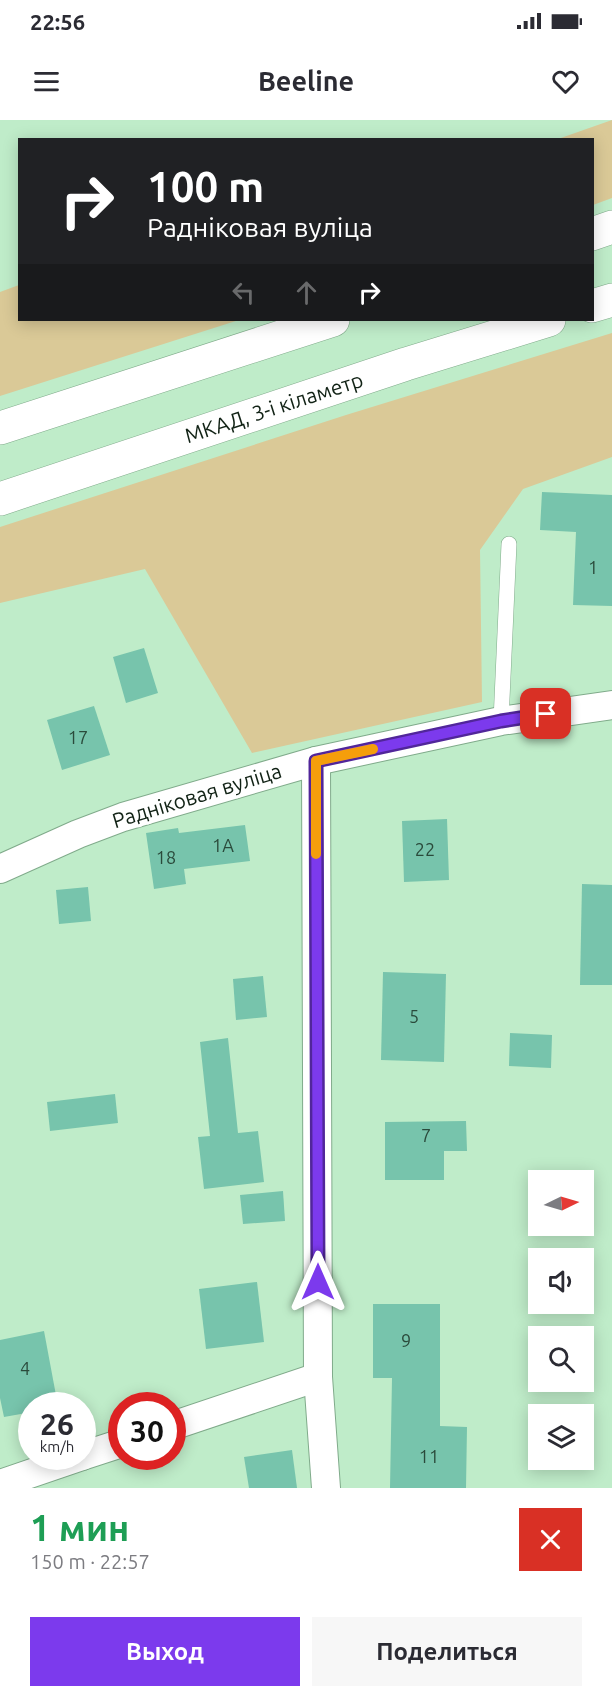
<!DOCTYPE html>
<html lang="ru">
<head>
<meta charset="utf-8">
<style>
	body { margin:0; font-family:Ubuntu,sans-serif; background:#f7f7f7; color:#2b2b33; height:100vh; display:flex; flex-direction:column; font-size:22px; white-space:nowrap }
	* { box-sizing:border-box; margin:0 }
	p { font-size:20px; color:#7c7c81 }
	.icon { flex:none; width:33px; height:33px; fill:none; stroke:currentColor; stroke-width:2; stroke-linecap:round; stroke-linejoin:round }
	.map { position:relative; height:1368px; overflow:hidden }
	.panel { display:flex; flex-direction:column; background:#fff; flex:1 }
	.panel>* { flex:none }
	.hud { position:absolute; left:18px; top:18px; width:576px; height:183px; border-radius:0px; box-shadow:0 3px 15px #0003; background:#202124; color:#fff; overflow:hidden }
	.needle { width:39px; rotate:85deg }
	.tools { position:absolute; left:528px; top:1050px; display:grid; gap:12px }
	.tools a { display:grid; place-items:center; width:66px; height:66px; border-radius:0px; background:#fff; box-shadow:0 3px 15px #0003; font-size:30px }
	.speed { position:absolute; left:18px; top:1272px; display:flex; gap:12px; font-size:30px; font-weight:700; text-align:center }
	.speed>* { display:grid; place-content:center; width:78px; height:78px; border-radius:50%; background:#fff; box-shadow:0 3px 15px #0003; line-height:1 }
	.speed small { font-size:15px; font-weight:400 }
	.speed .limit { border:9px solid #d22; background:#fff; color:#111 }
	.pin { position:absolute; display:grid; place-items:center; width:51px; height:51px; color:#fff; margin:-26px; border-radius:12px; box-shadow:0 3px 9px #0006 }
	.me { position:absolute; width:66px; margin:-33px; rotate:0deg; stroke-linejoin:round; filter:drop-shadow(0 0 4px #0008) }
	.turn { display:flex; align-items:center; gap:21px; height:126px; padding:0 30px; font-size:27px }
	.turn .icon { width:78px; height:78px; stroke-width:2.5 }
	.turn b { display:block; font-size:42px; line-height:51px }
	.lanes { display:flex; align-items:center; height:57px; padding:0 30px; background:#0003; justify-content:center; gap:30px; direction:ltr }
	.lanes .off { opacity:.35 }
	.round { display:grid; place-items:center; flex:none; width:63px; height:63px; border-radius:0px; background:#f7f7f7 }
	.overview { display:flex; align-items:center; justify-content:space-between; height:102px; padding:0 30px }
	h1 { font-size:36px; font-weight:700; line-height:45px; color:#1e9e55 }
	.primary-button { display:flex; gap:12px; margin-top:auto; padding:12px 30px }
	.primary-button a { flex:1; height:69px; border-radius:0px; background:#7c3aed; color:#fff; font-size:24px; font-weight:700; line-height:69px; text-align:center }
	.primary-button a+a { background:#f7f7f7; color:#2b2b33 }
	.status { display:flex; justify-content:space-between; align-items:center; height:42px; padding:0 30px; background:#fff; direction:ltr }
	.status svg { height:16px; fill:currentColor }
	header { display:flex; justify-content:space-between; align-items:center; height:78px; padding:0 30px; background:#fff; font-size:27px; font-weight:700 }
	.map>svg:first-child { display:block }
	.green { fill:#dac997 }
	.building { fill:#77c4ac }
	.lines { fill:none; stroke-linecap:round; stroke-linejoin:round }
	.service-casing { stroke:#80ab8b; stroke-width:16 }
	.minor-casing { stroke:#80ab8b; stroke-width:30 }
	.trunk-casing { stroke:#80ab8b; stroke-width:34 }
	.service { stroke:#fff; stroke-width:15 }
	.minor { stroke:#fff; stroke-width:28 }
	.trunk { stroke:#fff; stroke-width:33 }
	.route-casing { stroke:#51269a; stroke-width:15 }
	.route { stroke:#7c3aed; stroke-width:10 }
	.slow { stroke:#f59e0b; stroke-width:10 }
	.labels { text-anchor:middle; stroke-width:6; stroke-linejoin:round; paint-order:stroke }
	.number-label { font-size:18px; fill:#2a4a3b }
	.street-label { font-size:21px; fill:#112215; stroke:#fff }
</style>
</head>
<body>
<div class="status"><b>22:56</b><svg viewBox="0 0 49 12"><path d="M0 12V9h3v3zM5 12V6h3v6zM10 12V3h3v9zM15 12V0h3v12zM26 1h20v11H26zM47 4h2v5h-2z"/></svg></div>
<header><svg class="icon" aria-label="menu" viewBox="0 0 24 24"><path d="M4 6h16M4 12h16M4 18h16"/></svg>Beeline<svg class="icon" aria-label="heart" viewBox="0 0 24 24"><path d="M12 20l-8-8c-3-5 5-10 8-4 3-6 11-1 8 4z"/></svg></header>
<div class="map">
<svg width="612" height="1368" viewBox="0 0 612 1368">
	<rect width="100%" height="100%" fill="#bfecc9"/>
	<g class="green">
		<polygon points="612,0 612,78 593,85 592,20 558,19"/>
		<polygon points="19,165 20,200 239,200 0,276 0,172"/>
		<polygon points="612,213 612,337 523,369 480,430 482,582 252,633 145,449 0,483 0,407 346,295"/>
	</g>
	<g class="building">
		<polygon points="542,372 612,375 612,486 573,485 576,412 540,410"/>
		<polygon points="144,528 158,573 126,583 113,537"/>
		<polygon points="94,586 110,635 62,650 47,600"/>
		<polygon points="447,699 449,760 404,762 402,701"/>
		<polygon points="245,705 250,741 184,749 186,764 154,769 146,713 178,708 179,713"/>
		<polygon points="582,764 612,765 612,865 580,865"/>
		<polygon points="88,767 91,801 59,804 56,770"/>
		<polygon points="383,852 446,854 444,942 381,940"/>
		<polygon points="263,856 267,897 236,900 233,859"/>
		<polygon points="510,913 552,915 551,948 509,946"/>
		<polygon points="228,918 238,1013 258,1011 264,1062 204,1069 198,1017 210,1016 200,922"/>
		<polygon points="115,974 118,1003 50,1011 47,982"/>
		<polygon points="466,1001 467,1031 444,1031 444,1060 385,1060 385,1002"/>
		<polygon points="283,1071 285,1101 243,1104 240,1075"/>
		<polygon points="257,1162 264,1222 206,1229 199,1169"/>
		<polygon points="373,1184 440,1184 440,1306 467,1307 466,1368 390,1368 392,1258 373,1258"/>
		<polygon points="44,1211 58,1286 32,1286 32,1292 4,1297 0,1278 0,1220"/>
		<polygon points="292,1330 297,1368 249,1368 244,1337"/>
	</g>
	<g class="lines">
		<g class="service-casing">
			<polyline id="service" points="501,601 509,424"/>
		</g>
		<g class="minor-casing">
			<g id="minor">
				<polyline points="316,641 318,1257 326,1368"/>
				<polyline points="0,749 78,714 123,697 316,641 501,601 612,585"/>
				<polyline points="172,1306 318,1257"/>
				<polyline points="82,1336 122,1323"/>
				<polyline points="0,1364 82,1336"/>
			</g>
		</g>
		<g class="trunk-casing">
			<g id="trunk">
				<polyline points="592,114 612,107"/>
				<polyline points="592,186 612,180"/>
				<polyline points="0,308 333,200"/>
				<polyline points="0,379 406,244 549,200"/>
			</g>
		</g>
		<use href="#service" class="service"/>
		<use href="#minor" class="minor"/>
		<use href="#trunk" class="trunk"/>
	</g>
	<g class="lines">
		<g class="route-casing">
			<polyline id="route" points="318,1162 316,641 501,601 546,594"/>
		</g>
		<use href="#route" class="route"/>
		<polyline class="slow" points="316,734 316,641 373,629"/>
	</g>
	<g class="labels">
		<g class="number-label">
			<text x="593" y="454">1</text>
			<text x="78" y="624">17</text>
			<text x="223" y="732">1А</text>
			<text x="425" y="736">22</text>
			<text x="166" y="744">18</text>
			<text x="414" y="903">5</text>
			<text x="426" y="1022">7</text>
			<text x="406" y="1227">9</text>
			<text x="25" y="1255">4</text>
			<text x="429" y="1343">11</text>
		</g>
		<g class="street-label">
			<text transform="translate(274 288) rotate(-18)" y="7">МКАД, 3-і кіламетр</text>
			<text transform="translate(197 676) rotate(-17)" y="7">Радніковая вуліца</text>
		</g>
	</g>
</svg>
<div class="tools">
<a><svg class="needle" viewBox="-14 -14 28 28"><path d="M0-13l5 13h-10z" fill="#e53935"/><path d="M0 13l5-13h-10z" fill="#7c7c81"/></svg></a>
<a><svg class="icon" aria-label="sound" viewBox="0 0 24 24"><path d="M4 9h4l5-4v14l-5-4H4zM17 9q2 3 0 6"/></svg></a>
<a><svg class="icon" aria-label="search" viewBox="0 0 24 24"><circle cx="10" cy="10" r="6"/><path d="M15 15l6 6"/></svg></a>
<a><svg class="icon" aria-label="layers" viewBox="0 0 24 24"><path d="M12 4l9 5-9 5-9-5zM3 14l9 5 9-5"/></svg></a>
</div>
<div class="speed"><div>26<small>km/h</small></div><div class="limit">30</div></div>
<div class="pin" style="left:546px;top:594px;background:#d93025"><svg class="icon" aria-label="arrive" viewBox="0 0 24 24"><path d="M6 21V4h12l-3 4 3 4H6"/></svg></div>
<svg class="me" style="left:318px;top:1162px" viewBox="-20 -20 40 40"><path d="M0-17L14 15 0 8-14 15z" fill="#7c3aed" stroke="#fff" stroke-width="4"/></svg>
<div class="hud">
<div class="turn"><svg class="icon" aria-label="right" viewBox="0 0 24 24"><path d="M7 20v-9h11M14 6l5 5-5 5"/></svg><div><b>100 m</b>Радніковая вуліца</div></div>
<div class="lanes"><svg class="icon off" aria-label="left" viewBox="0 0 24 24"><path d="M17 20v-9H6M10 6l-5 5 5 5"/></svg><svg class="icon off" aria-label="ahead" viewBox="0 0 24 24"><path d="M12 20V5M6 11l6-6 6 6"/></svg><svg class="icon" aria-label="right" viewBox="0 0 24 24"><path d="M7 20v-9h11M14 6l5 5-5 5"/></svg></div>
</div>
</div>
<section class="panel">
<div class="overview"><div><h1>1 мин</h1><p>150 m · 22:57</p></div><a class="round" style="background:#d93025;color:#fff"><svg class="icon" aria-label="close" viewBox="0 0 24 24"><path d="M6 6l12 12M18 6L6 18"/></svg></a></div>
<div class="primary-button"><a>Выход</a><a>Поделиться</a></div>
</section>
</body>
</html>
